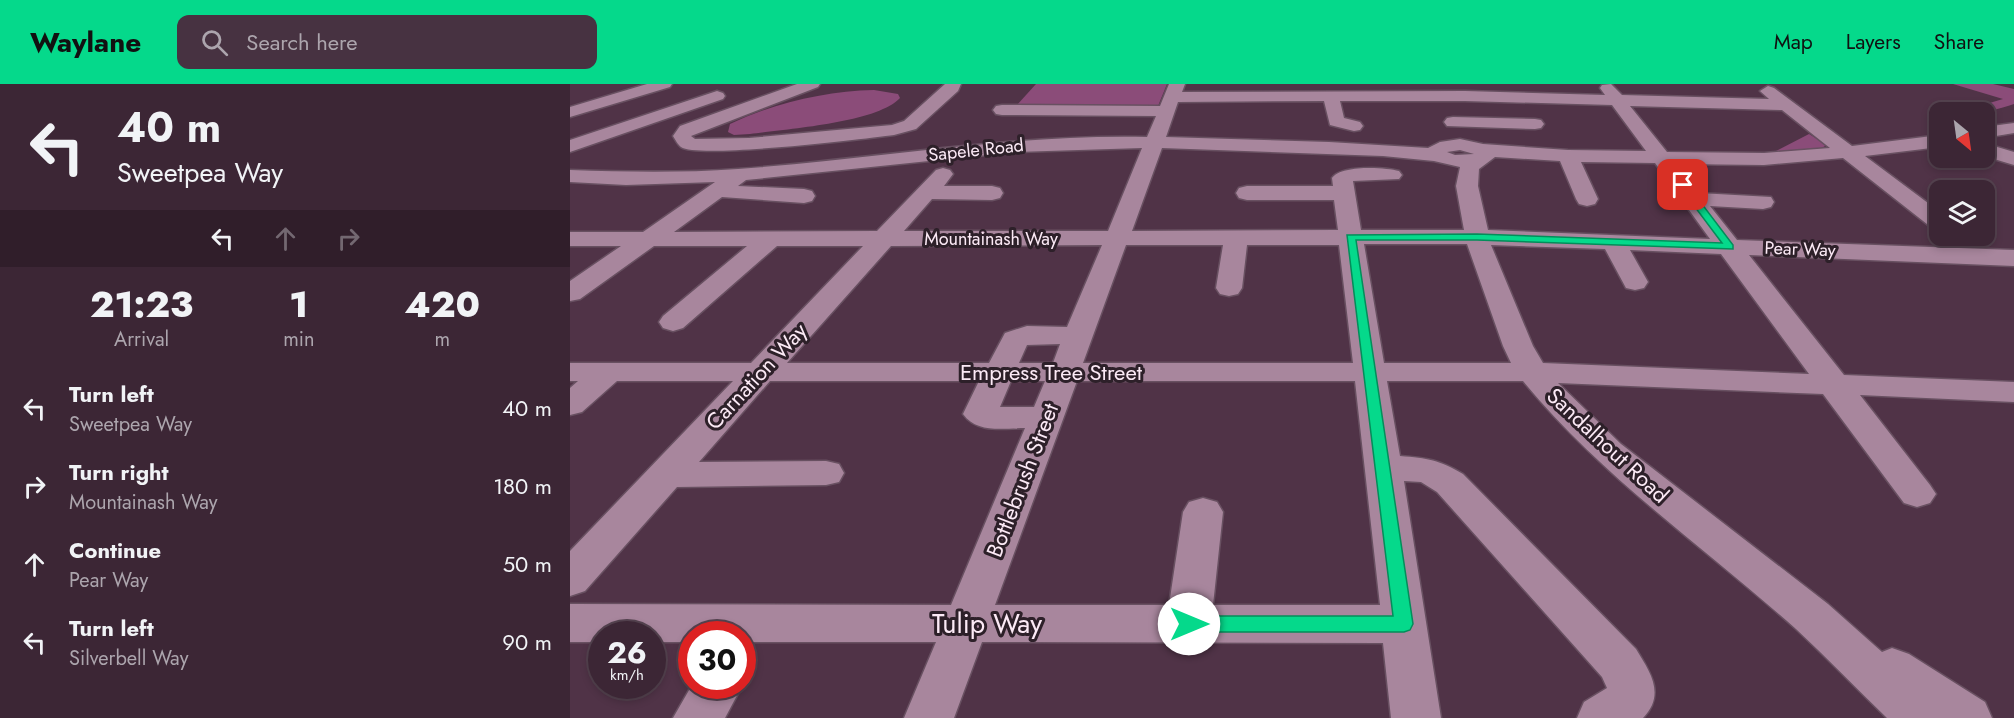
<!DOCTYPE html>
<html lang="en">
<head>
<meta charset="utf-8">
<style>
	body { margin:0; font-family:Jost,sans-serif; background:#473241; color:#f1f3f6; height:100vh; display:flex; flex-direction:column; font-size:22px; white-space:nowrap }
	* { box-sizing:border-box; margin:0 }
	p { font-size:20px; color:#aca5ad }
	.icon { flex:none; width:33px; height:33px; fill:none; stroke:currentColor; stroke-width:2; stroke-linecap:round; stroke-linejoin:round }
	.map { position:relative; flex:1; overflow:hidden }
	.details { display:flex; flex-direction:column; background:#3c2635; width:570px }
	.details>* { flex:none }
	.guide { background:#3c2635; color:#f1f3f6; overflow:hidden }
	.needle { width:39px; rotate:151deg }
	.tools { position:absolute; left:1359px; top:18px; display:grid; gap:12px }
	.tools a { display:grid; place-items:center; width:66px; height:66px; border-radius:12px; background:#3c2635; box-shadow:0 3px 9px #0003,0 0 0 2px #554350; font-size:30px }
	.speed { position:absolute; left:18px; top:537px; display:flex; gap:12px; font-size:30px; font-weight:700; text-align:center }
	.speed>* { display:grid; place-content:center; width:78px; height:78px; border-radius:50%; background:#3c2635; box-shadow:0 3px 9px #0003,0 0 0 2px #554350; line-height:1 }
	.speed small { font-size:15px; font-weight:400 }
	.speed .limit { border:9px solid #d22; background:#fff; color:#111 }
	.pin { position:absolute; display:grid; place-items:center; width:51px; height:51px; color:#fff; margin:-26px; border-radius:12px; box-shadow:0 3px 9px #0006 }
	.me { position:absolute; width:66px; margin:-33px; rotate:90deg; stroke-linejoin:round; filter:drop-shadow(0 0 4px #0008) }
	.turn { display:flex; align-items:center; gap:21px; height:126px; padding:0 18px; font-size:27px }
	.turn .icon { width:78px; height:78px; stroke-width:2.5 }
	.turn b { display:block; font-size:42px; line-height:51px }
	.lanes { display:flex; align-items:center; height:57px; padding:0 18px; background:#0003; justify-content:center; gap:30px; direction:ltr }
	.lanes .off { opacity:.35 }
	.eta { display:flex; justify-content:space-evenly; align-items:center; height:102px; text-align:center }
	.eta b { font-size:36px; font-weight:800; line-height:42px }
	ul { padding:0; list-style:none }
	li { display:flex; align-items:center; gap:18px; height:78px; padding:0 18px }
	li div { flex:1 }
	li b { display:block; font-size:22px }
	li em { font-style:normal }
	header { display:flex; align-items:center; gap:36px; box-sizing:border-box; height:84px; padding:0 30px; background:#05d98b; color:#111 }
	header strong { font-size:28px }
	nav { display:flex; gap:33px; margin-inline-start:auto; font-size:21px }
	.search { width:420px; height:54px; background:#473241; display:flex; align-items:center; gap:15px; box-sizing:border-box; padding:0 21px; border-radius:12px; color:#aca5ad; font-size:22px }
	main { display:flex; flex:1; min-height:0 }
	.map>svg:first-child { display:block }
	.green { fill:#8b4c79 }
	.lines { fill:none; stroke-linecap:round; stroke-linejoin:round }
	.minor-casing { stroke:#685061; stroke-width:3 }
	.minor { fill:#a8869d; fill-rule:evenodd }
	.route { fill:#05d98b; stroke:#038d5a; stroke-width:1.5 }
	.labels { text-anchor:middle; stroke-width:6; stroke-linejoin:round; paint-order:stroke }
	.far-street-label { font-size:18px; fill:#fceaf6; stroke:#2d2029 }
	.street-label { font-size:22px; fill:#fceaf6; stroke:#2d2029 }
	.near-street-label { font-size:27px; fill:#fceaf6; stroke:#2d2029 }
</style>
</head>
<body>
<header>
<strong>Waylane</strong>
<div class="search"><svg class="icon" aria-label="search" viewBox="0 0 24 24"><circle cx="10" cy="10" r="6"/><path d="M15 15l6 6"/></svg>Search here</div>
<nav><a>Map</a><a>Layers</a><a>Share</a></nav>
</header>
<main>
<section class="details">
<div class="guide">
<div class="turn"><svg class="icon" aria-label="left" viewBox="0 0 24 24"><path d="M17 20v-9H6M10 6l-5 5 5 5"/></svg><div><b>40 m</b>Sweetpea Way</div></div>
<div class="lanes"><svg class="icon" aria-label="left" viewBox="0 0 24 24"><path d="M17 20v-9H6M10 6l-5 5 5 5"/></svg><svg class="icon off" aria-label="ahead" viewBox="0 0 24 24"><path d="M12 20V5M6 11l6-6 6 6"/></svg><svg class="icon off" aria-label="right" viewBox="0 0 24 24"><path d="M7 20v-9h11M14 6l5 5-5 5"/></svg></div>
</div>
<div class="eta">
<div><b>21:23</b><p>Arrival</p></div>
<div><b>1</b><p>min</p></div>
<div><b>420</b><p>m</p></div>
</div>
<ul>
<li><svg class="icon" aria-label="left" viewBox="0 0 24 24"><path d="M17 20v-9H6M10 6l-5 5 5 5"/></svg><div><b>Turn left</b><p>Sweetpea Way</p></div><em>40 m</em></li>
<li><svg class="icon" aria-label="right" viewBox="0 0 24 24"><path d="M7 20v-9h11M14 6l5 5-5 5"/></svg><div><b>Turn right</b><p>Mountainash Way</p></div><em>180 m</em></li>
<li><svg class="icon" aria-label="ahead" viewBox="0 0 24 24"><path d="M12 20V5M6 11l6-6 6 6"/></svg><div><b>Continue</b><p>Pear Way</p></div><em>50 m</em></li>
<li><svg class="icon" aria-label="left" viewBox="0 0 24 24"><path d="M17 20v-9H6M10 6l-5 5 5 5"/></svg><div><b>Turn left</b><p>Silverbell Way</p></div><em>90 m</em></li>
</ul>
</section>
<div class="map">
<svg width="1444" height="634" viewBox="0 0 1444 634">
	<rect width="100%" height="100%" fill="#503347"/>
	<g class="green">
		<polygon points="466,0 597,0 588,22 581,23 448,23 447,21"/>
		<path d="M 1383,0 L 1423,0 L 1444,5 L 1444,20 C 1424,27 1387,36 1367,25 L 1384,25 L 1371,18 L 1416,20 L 1433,15 Z"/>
		<path d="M 304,6 L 328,10 L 330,14 C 307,39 215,45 180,50 L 164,51 L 158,48 L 160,40 C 204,19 256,7 304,6 Z"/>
		<polygon points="1239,50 1257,61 1246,67 1206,67"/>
	</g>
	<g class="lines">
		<g class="minor-casing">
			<g id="minor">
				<polygon points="77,0 102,0 100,3 0,33 0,23"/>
				<path d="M 227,0 L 250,0 L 248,3 L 121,52 L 125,55 L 179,54 L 322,41 L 334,37 L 375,0 L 391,0 L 388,7 L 346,45 L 324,51 C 293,55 128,75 111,63 C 108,61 105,55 103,52 L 110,42 Z"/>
				<path d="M 599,0 L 615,0 L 612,8 L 895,7 L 1035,11 L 1030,4 L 1032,1 L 1041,0 L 1052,11 L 1199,15 L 1190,7 L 1198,2 L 1204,4 L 1282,62 L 1370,51 L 1370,63 L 1295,72 L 1370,128 L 1370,146 L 1362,144 L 1273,74 L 1194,81 L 1106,80 L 1129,109 L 1201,113 L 1204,118 L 1201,123 L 1193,125 L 1140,122 L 1167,156 L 1444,166 L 1444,182 L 1179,171 L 1274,291 L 1444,298 L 1444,318 L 1290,311 L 1360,401 L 1366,410 L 1360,419 L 1347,423 L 1334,419 L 1253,310 L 988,299 L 1051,360 L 1258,520 L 1312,568 L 1322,564 L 1339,570 L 1415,618 L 1422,634 L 1317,634 C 1287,605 1257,574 1226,545 C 1134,463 1032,393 953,297 L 817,297 L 830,372 C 858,374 869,376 893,390 L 1066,565 C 1080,588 1096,610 1073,634 L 1007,634 L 1014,618 L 1037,604 L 1032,593 L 867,408 L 851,398 L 834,397 L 871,634 L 821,634 L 813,559 L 412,558 L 384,634 L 334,634 L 366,558 L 172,558 L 172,550 L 122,550 L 122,558 L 82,558 L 82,550 L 32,550 L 32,558 L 0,558 L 0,520 L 381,521 L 455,344 C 434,344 407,350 393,330 L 409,297 L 200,297 L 129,378 L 256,377 L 269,380 L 274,389 L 269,398 L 256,401 L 107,403 L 15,507 L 0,512 L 0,467 L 163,297 L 47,297 L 12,328 L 0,331 L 0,304 L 8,297 L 0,297 L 0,279 L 181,279 L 293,162 L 207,162 L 113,244 L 103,247 L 93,244 L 89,238 L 93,232 L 177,162 L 84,162 L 10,215 L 0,217 L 0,197 L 51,162 L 0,162 L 0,148 L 73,148 L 145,98 L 56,101 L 0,98 L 0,86 C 56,88 112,89 168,85 C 305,75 440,50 577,53 L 586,32 L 432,31 L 426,30 L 423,26 L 426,22 L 432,21 L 590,22 ZM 754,17 L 760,41 L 784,47 L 790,46 L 793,42 L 790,38 L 774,34 L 770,17 L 895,17 L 1042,21 L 1076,67 L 998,66 L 913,60 L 890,55 L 870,58 L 858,64 L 759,58 L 596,53 L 608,18 ZM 1060,22 L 1212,26 L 1260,64 L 1194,69 L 1097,68 ZM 572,64 L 538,147 L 334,147 L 362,115 L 422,116 L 430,114 L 433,109 L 430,104 L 422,102 L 374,102 L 383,90 L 380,86 L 373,84 L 366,86 L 307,147 L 104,148 L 152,113 L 234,119 L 242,117 L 245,112 L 242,107 L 234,105 L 168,102 L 176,96 L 446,68 ZM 592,64 L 813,72 L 864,77 L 890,83 L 886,102 L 894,146 L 791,146 L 783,97 L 829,95 L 832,91 L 829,87 C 814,83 771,81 762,94 L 763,102 L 677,102 L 669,104 L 666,109 L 669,114 L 677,116 L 764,116 L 768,146 L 562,147 ZM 890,66 L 904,70 L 885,71 L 877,68 ZM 925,73 L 990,77 L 1006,115 L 1009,120 L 1017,122 L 1025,120 L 1028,115 L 1011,78 L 1085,79 L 1140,155 L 918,146 L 908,102 L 909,85 ZM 794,160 L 897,160 L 933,262 L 941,279 L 814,279 ZM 532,161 L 497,243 L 457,242 L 435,249 L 419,279 L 217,279 L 321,162 ZM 556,161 L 653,161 L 646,204 L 650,210 L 659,212 L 668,210 L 672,204 L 677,161 L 769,161 L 783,279 L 513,279 ZM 921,161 L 1035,165 L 1056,204 L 1065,206 L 1074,204 L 1078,198 L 1060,166 L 1151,170 L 1239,290 L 973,279 L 963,262 ZM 490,260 L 483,279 L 449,279 L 457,261 ZM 441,297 L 475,297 L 464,323 L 430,323 ZM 507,297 L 785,297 L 810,521 L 643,521 L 653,428 L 647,418 L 633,414 L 619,418 L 613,428 L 599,521 L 425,521 Z"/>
				<polygon points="147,7 153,9 155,12 153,15 0,68 0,56"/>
				<polygon points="883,33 965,35 971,36 974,40 971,44 965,45 877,42 874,38 877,34"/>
				<polygon points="1444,39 1444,49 1414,54 1414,43"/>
				<polygon points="1414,59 1444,68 1444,81 1414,72"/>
				<polygon points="122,601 122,602 172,602 155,634 103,634"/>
			</g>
		</g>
		<use href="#minor" class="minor"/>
	</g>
	<polygon class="route" points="1110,99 1116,99 1163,161 1163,165 907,156 786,156 843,540 840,546 834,548 619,548 612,545 610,540 612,534 619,532 823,532 777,151 907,150 1152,159 1110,103"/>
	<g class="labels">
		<g class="far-street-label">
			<text transform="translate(406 66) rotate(-6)" y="6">Sapele Road</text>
			<text x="421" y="161">Mountainash Way</text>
			<text transform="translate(1230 165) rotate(2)" y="6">Pear Way</text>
		</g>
		<g class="street-label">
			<text x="481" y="296">Empress Tree Street</text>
			<text transform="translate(186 292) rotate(-47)" y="8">Carnation Way</text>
			<text transform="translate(1038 361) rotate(43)" y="8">Sandalhout Road</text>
			<text transform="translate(452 396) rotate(-69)" y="8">Bottlebrush Street</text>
		</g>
		<g class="near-street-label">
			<text x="417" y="549">Tulip Way</text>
		</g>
	</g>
</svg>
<div class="tools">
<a><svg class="needle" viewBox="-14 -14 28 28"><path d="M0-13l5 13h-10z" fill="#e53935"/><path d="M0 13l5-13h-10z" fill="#aca5ad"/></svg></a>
<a><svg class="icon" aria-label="layers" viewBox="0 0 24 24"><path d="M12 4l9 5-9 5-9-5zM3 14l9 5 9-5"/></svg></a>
</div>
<div class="speed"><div>26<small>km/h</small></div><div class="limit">30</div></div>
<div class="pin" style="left:1113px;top:101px;background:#d93025"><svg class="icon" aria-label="arrive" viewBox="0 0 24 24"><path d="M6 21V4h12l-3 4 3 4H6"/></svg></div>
<svg class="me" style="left:619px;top:540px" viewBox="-20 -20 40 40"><circle r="19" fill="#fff"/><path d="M0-13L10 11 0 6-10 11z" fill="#05d98b"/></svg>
</div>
</main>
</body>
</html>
